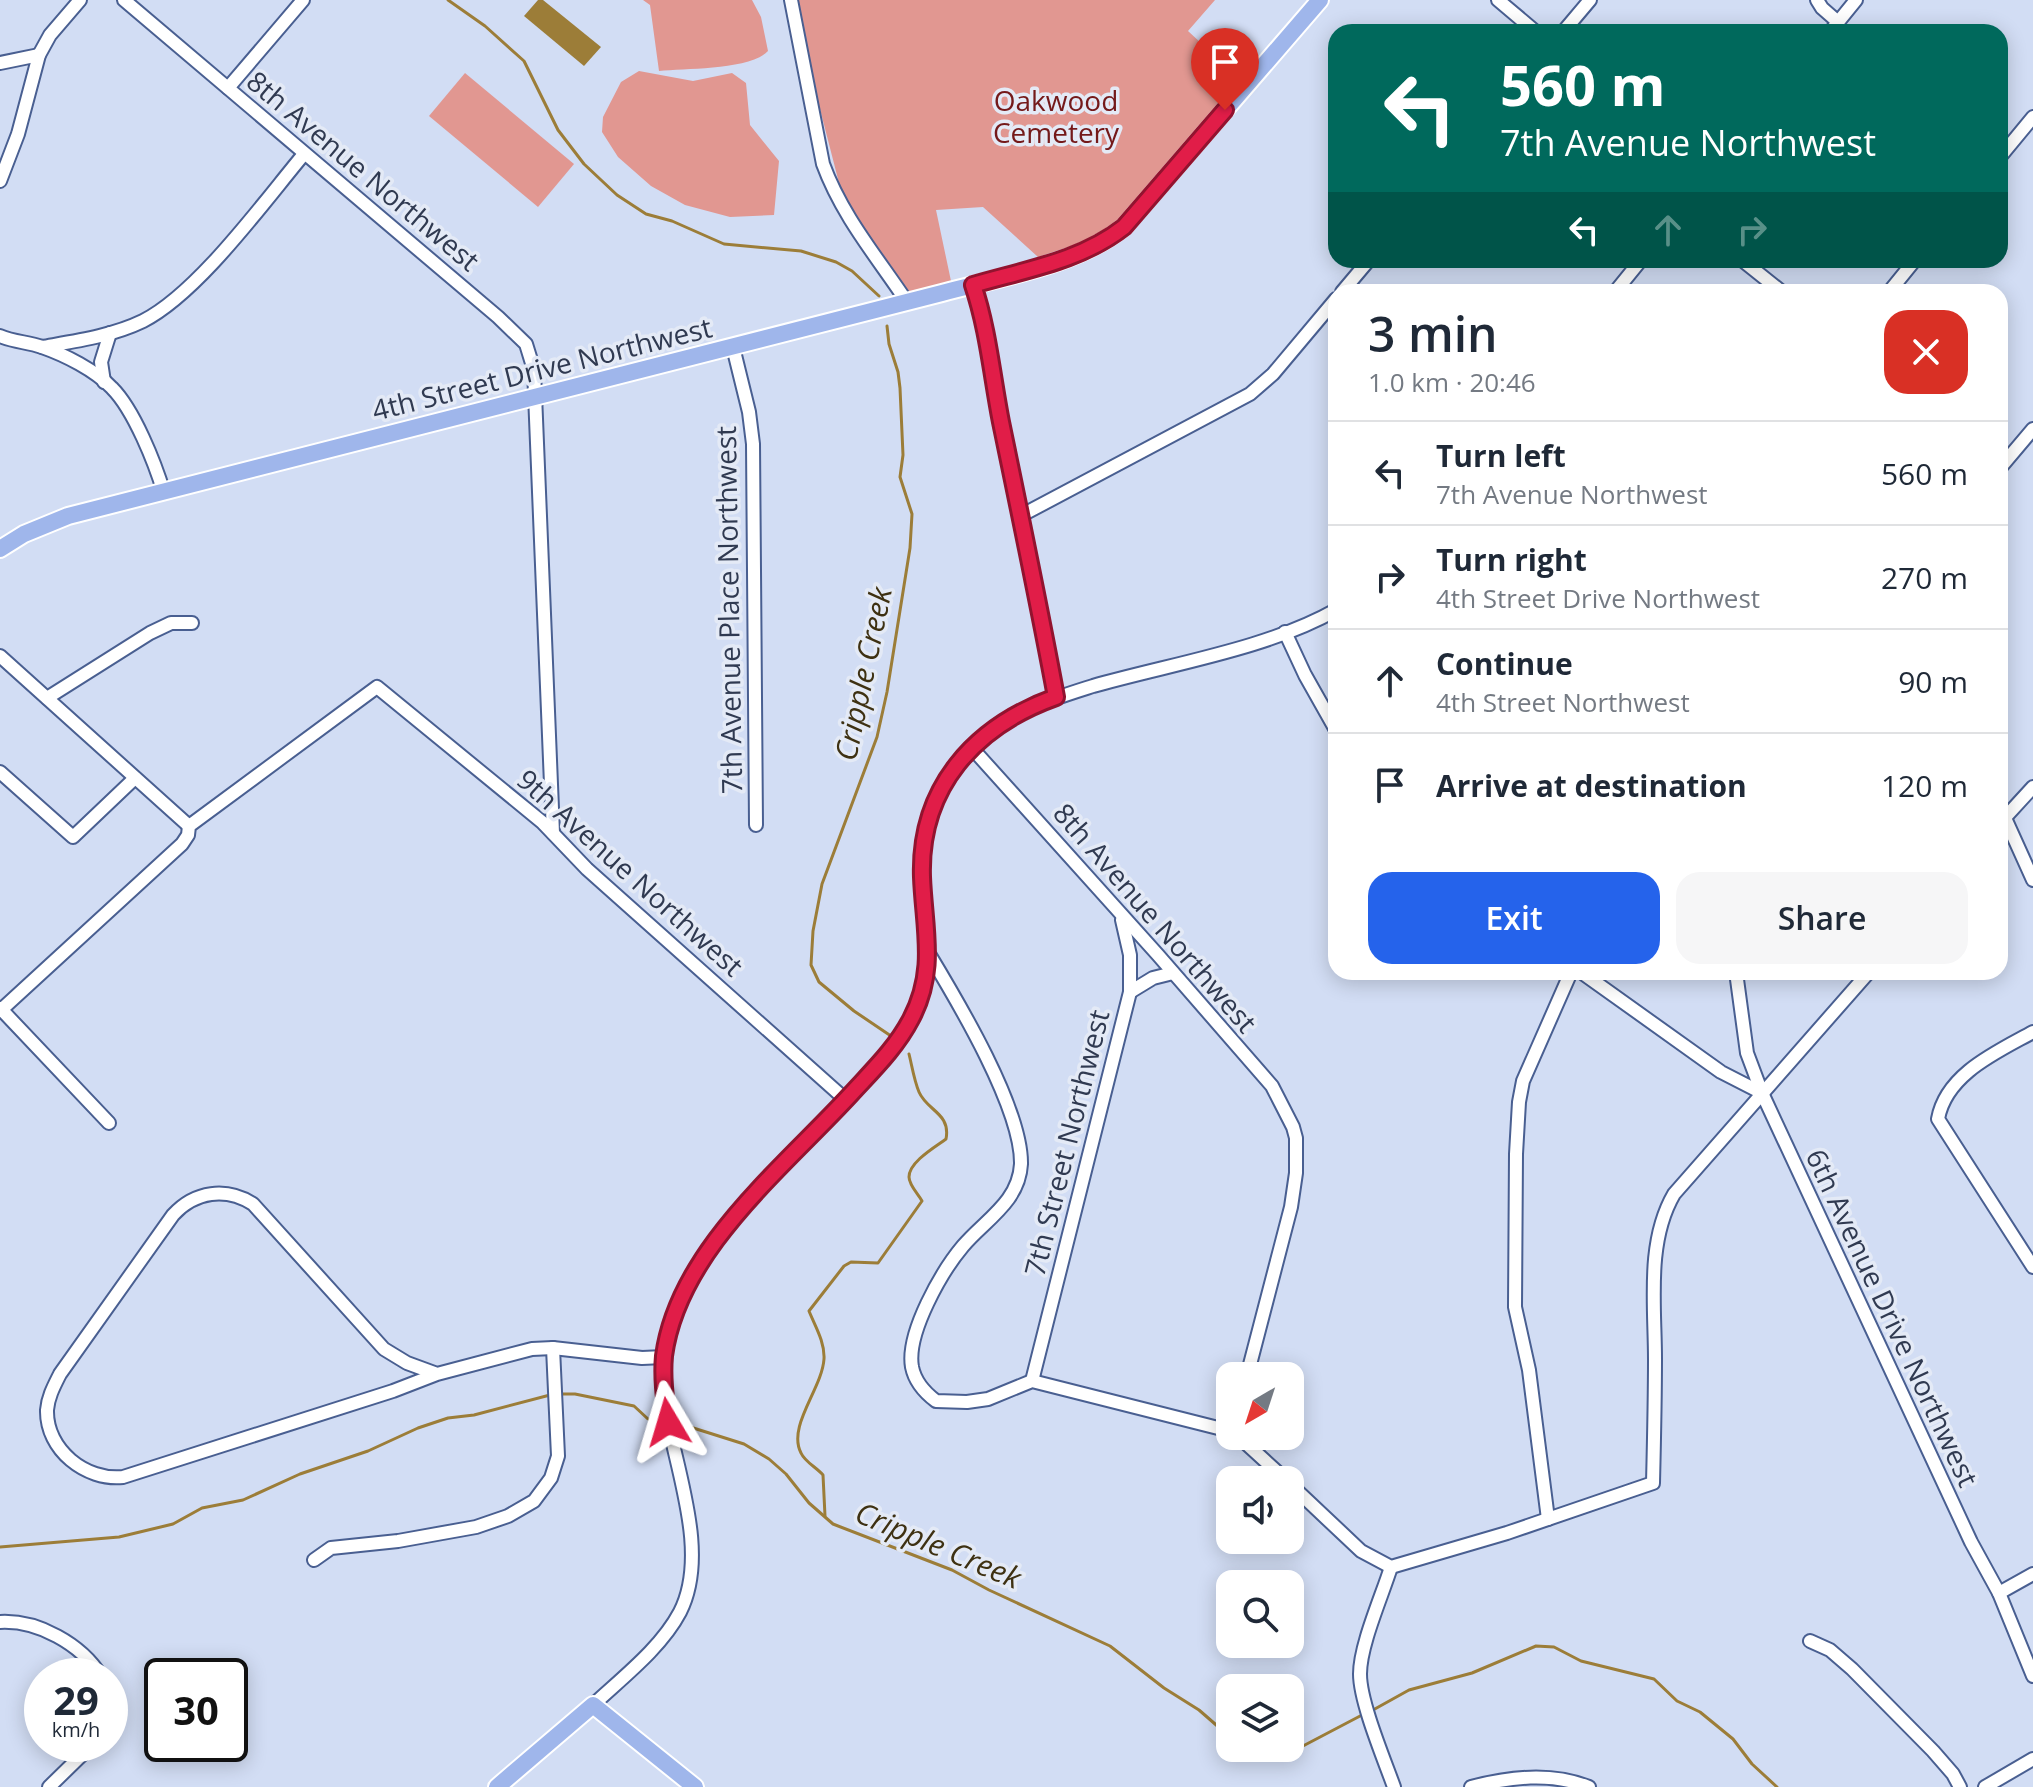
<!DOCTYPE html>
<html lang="en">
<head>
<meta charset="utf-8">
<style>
	body { margin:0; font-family:"Open Sans",sans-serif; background:#f6f6f7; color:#1f2937; height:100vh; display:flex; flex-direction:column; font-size:30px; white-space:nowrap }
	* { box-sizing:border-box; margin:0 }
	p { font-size:26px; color:#747a83 }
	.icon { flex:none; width:44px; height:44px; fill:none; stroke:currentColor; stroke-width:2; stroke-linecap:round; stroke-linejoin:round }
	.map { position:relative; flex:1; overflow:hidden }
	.panel { position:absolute; left:1328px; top:284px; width:680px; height:696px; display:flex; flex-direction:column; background:#fff; border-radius:24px; box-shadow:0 4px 20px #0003 }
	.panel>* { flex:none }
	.guide { position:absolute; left:1328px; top:24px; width:680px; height:244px; border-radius:24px; box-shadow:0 4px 20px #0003; background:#00695c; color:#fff; overflow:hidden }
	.needle { width:52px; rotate:219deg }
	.tools { position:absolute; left:1216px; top:1362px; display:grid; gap:16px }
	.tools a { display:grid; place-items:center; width:88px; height:88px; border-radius:16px; background:#fff; box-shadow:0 4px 20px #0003; font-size:40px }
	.speed { position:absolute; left:24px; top:1658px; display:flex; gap:16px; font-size:40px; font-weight:700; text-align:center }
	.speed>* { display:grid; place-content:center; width:104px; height:104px; border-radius:50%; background:#fff; box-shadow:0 4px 20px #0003; line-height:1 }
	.speed small { font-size:20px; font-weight:400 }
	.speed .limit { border:4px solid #111; border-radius:12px; background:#fff; color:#111 }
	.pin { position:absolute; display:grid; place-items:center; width:68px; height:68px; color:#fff; margin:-82px -34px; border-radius:50% 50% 50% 0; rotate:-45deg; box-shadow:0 0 8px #0007 }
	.pin .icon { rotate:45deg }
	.me { position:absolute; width:88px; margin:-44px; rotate:353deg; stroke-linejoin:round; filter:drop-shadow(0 0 6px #0008) }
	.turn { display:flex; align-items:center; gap:28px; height:168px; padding:0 40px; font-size:36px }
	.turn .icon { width:104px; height:104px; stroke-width:2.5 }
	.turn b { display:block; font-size:56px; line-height:68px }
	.lanes { display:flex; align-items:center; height:76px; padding:0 40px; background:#0003; justify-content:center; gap:40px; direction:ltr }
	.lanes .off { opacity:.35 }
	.round { display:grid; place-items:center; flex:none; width:84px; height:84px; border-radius:24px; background:#f6f6f7 }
	.head { display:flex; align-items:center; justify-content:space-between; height:136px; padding:0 40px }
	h1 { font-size:48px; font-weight:600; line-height:60px }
	.button { display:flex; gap:16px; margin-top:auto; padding:16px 40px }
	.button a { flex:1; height:92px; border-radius:24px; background:#2563eb; color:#fff; font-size:32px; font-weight:600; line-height:92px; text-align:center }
	.button a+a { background:#f6f6f7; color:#1f2937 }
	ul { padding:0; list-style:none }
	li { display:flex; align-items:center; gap:24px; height:104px; padding:0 40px; border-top:2px solid #e0e1e3 }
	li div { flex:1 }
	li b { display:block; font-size:30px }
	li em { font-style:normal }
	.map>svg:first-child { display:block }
	.green { fill:#e19791 }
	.water { fill:#9c7d38 }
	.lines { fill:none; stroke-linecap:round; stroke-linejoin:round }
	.stream { stroke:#9c7d38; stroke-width:3 }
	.minor-casing { stroke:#495f91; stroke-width:16 }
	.major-casing { stroke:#fff; stroke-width:20 }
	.minor { stroke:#fff; stroke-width:12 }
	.major { stroke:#9fb6eb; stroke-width:16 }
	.route-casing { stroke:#92132f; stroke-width:20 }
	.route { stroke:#e11d48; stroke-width:14 }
	.labels { text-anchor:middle; stroke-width:7; stroke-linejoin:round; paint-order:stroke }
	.park-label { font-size:28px; fill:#74191a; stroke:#e4eaf6 }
	.street-label { font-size:28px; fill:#303a51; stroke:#e4eaf6 }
	.water-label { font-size:30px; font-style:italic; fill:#3e3112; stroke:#e4eaf6 }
</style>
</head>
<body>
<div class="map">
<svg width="2033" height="1787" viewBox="0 0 2033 1787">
	<rect width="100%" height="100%" fill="#d2ddf4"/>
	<g class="green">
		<path d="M 643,0 L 752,0 L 761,17 L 768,51 C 750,70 686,68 659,71 L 650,5 Z"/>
		<polygon points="797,0 1215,0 1188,31 1242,81 1134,207 1092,239 1038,257 983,207 936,210 951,281 913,293 907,291 848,205 839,183 811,74"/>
		<polygon points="639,71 693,81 732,73 746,83 750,125 779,161 774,215 730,217 685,205 651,186 618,157 602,132 603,117 621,82"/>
		<polygon points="465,73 574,164 538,207 429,116"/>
	</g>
	<polygon class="water" points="538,0 543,0 601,47 584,66 524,16"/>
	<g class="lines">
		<g class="stream">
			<polyline points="448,0 485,26 524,61 558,130 584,164 617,195 646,214 672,221 724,244 801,251 836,262 852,271 879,296"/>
			<polyline points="887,326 889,344 898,372 900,388 903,455 900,477 912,514 910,548 887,692 877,737 822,884 813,931 811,965 819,982 854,1011 891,1036"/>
			<polyline points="558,1394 575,1394 634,1406 648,1419"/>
			<polyline points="687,1426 744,1444 769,1459 786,1474 809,1503 833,1524 952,1570 989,1590 1110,1646 1164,1688 1199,1710 1230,1737"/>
			<path d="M 825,1516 L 823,1475 C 816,1467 805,1462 801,1453 C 787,1426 822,1389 824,1359 C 825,1342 815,1326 809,1311 L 844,1266 L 851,1262 L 878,1263 L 922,1201 C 918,1194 909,1185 909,1177 C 909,1162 935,1147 946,1139 C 951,1113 927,1111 919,1092 C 914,1080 912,1066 909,1054"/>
			<polyline points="0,1547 119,1537 173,1524 202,1508 243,1500 300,1474 368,1451 418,1428 448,1418 474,1415 550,1395"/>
			<polyline points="1373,1710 1409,1690 1472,1673 1536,1646 1554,1647 1581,1661 1654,1679 1677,1701 1700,1712 1733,1739 1752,1764 1777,1787"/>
			<polyline points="1243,1748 1266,1758 1282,1757 1362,1715"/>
		</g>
		<g class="minor-casing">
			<g id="minor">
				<polyline points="124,0 498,317 526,344 534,370 553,833"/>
				<path d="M 791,0 L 823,164 C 842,216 877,257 907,302"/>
				<polyline points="1498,0 1536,32"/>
				<polyline points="1817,0 1822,8 1838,22"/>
				<polyline points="1563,32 1590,0"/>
				<polyline points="1830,32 1856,0"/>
				<polyline points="0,63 39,55"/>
				<polyline points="228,88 303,0"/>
				<polyline points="2000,157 2033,117"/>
				<polyline points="0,181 18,134 39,55 50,35 80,0"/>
				<polyline points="1742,260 1782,292"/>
				<path d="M 973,285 C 989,331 993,380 1003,428 C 1021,518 1040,607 1056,697"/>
				<polyline points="1342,292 1369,260"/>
				<polyline points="1615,292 1641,260"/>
				<polyline points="1889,292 1915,260"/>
				<path d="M 0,336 C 14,342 28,342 42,347 C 65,355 95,370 112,388 C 134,410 155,463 164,493"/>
				<path d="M 42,347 C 76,341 112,336 143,321 C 198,293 263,203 304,154"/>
				<polyline points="733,347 749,412 753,444 756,825"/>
				<polyline points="104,382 101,362 110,333"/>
				<polyline points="2000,468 2033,429"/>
				<polyline points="1022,515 1250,394 1273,374 1336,299"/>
				<polyline points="1285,632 1305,675 1336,730"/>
				<polyline points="0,656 189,826"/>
				<polyline points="47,698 150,633 171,623 192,623"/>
				<polyline points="971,747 1158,955 1272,1086 1293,1127 1296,1138 1296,1173 1291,1207 1247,1376"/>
				<polyline points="0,772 73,837 135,778"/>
				<polyline points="2000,807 2033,880"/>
				<polyline points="2000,823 2033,787"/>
				<path d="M 929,954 C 958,1002 1022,1109 1021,1164 C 1019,1202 985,1220 963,1246 C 942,1271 906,1333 912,1367 C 915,1382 924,1392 936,1401 L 967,1402 L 988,1399 L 1032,1381 L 1230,1431"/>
				<polyline points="1581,972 1721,1072 1762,1093"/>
				<polyline points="1736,972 1747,1053 1762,1093 1971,1542 1999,1593 2033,1676"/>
				<polyline points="1130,992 1153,978 1173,973"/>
				<polyline points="0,1008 109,1123"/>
				<polyline points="1,1010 182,844 188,835 189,826 377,687 542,822 587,869 846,1100"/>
				<path d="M 2033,1032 C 1997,1052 1946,1074 1938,1119 L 2033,1267"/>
				<path d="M 437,1374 L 393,1391 L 123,1477 C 86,1481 46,1450 47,1410 C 48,1397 54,1386 60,1374 L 173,1215 C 195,1191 226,1187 253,1204 L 384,1349 L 407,1363 L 437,1374 L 532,1349 L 553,1348 L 642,1358 L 664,1357"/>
				<polyline points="1032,1381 1130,992 1130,955 1122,920"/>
				<polyline points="1238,1436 1286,1480"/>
				<path d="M 1290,1484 L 1361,1551 L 1391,1567 L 1507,1533 L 1653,1483 C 1654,1442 1655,1400 1655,1359 C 1655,1305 1646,1242 1674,1194 L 1869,972"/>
				<polyline points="1548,1519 1529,1370 1515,1307 1516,1154 1519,1102 1523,1081 1571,972"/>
				<polyline points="314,1560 331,1548 398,1541 476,1527 508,1516 534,1501 551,1478 558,1456 553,1348"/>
				<path d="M 1391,1567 C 1382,1596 1360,1645 1360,1674 C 1360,1702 1384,1759 1394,1787"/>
				<polyline points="1999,1593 2033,1574"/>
				<path d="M 0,1622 C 38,1620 81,1644 101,1676"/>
				<polyline points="1810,1641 1830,1650 1852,1669 1933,1751 1953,1774 1960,1787"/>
				<polyline points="110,1695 110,1714"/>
				<path d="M 593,1705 C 623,1677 661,1648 680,1612 C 711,1551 673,1464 664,1399 C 661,1372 665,1344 673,1318 C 701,1232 793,1157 854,1091 C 878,1065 903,1040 917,1007 C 936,960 923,922 922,874 C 922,827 939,778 973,745 C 1008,712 1049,700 1093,686 C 1170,664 1267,649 1336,610"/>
				<polyline points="49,1787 93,1744"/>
				<path d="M 1471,1787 C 1510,1777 1551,1772 1589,1787"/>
				<polyline points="1985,1787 2033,1759"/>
			</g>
		</g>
		<g class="major-casing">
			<g id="major">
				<path d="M 0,549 L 24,534 L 68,516 L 942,293 C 1001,277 1076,266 1124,227 L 1320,0"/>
				<polyline points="497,1787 593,1705 695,1787"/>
			</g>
		</g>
		<use href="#minor" class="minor"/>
		<use href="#major" class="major"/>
	</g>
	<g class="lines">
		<g class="route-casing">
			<path id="route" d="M 668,1422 C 665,1399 662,1378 664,1356 C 678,1251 782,1169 851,1094 C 872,1071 896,1048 911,1019 C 937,970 924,929 922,877 C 919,787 975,726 1056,697 C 1039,605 1020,514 1001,422 C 992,376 988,329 973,285 C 1024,270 1081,261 1124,227 L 1225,110"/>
		</g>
		<use href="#route" class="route"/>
	</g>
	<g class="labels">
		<g class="park-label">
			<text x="1056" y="111">Oakwood<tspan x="1056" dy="32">Cemetery</tspan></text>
		</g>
		<g class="street-label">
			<text transform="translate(363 171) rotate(40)" y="10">8th Avenue Northwest</text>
			<text transform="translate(542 369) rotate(-14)" y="10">4th Street Drive Northwest</text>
			<text transform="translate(729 610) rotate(-91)" y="10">7th Avenue Place Northwest</text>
			<text transform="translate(630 873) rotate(42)" y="10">9th Avenue Northwest</text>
			<text transform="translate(1155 918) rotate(49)" y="10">8th Avenue Northwest</text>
			<text transform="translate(1067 1143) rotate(-76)" y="10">7th Street Northwest</text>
			<text transform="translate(1892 1318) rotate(65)" y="10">6th Avenue Drive Northwest</text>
		</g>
		<g class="water-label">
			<text transform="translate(864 674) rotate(-78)" y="10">Cripple Creek</text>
			<text transform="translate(938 1546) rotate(23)" y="10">Cripple Creek</text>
		</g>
	</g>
</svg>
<div class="tools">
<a><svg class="needle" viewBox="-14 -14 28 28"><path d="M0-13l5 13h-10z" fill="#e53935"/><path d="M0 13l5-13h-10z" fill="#747a83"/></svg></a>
<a><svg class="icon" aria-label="sound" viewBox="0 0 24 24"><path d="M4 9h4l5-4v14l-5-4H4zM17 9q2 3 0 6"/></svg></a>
<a><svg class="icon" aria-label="search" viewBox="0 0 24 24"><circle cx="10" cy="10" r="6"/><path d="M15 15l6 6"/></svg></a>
<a><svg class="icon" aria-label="layers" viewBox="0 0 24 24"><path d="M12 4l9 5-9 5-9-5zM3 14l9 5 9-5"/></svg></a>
</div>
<div class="speed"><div>29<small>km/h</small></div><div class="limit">30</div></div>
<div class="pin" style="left:1225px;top:110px;background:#d93025"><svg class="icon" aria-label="arrive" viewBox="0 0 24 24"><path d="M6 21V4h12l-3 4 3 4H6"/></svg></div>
<svg class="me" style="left:668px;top:1422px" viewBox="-20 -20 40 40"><path d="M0-17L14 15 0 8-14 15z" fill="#e11d48" stroke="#fff" stroke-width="4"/></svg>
<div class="guide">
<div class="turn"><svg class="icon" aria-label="left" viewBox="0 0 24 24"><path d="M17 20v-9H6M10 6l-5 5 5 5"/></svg><div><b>560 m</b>7th Avenue Northwest</div></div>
<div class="lanes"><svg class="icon" aria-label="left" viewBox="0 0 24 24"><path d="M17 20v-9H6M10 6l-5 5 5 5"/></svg><svg class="icon off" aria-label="ahead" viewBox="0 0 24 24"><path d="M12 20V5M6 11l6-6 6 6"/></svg><svg class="icon off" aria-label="right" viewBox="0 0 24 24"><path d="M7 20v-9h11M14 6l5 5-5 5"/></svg></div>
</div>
<section class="panel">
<div class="head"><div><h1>3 min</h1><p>1.0 km · 20:46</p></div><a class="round" style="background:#d93025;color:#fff"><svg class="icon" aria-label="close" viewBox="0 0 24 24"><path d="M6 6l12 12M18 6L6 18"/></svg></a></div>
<ul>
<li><svg class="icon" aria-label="left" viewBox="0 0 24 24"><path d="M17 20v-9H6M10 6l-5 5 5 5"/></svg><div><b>Turn left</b><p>7th Avenue Northwest</p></div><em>560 m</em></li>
<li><svg class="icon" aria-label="right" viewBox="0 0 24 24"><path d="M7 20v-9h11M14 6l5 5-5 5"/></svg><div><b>Turn right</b><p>4th Street Drive Northwest</p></div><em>270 m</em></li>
<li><svg class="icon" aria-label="ahead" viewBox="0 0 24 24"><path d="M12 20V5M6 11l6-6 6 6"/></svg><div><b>Continue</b><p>4th Street Northwest</p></div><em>90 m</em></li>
<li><svg class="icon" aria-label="arrive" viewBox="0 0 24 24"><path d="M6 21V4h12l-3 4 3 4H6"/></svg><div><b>Arrive at destination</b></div><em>120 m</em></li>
</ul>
<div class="button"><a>Exit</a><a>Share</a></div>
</section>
</div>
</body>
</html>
